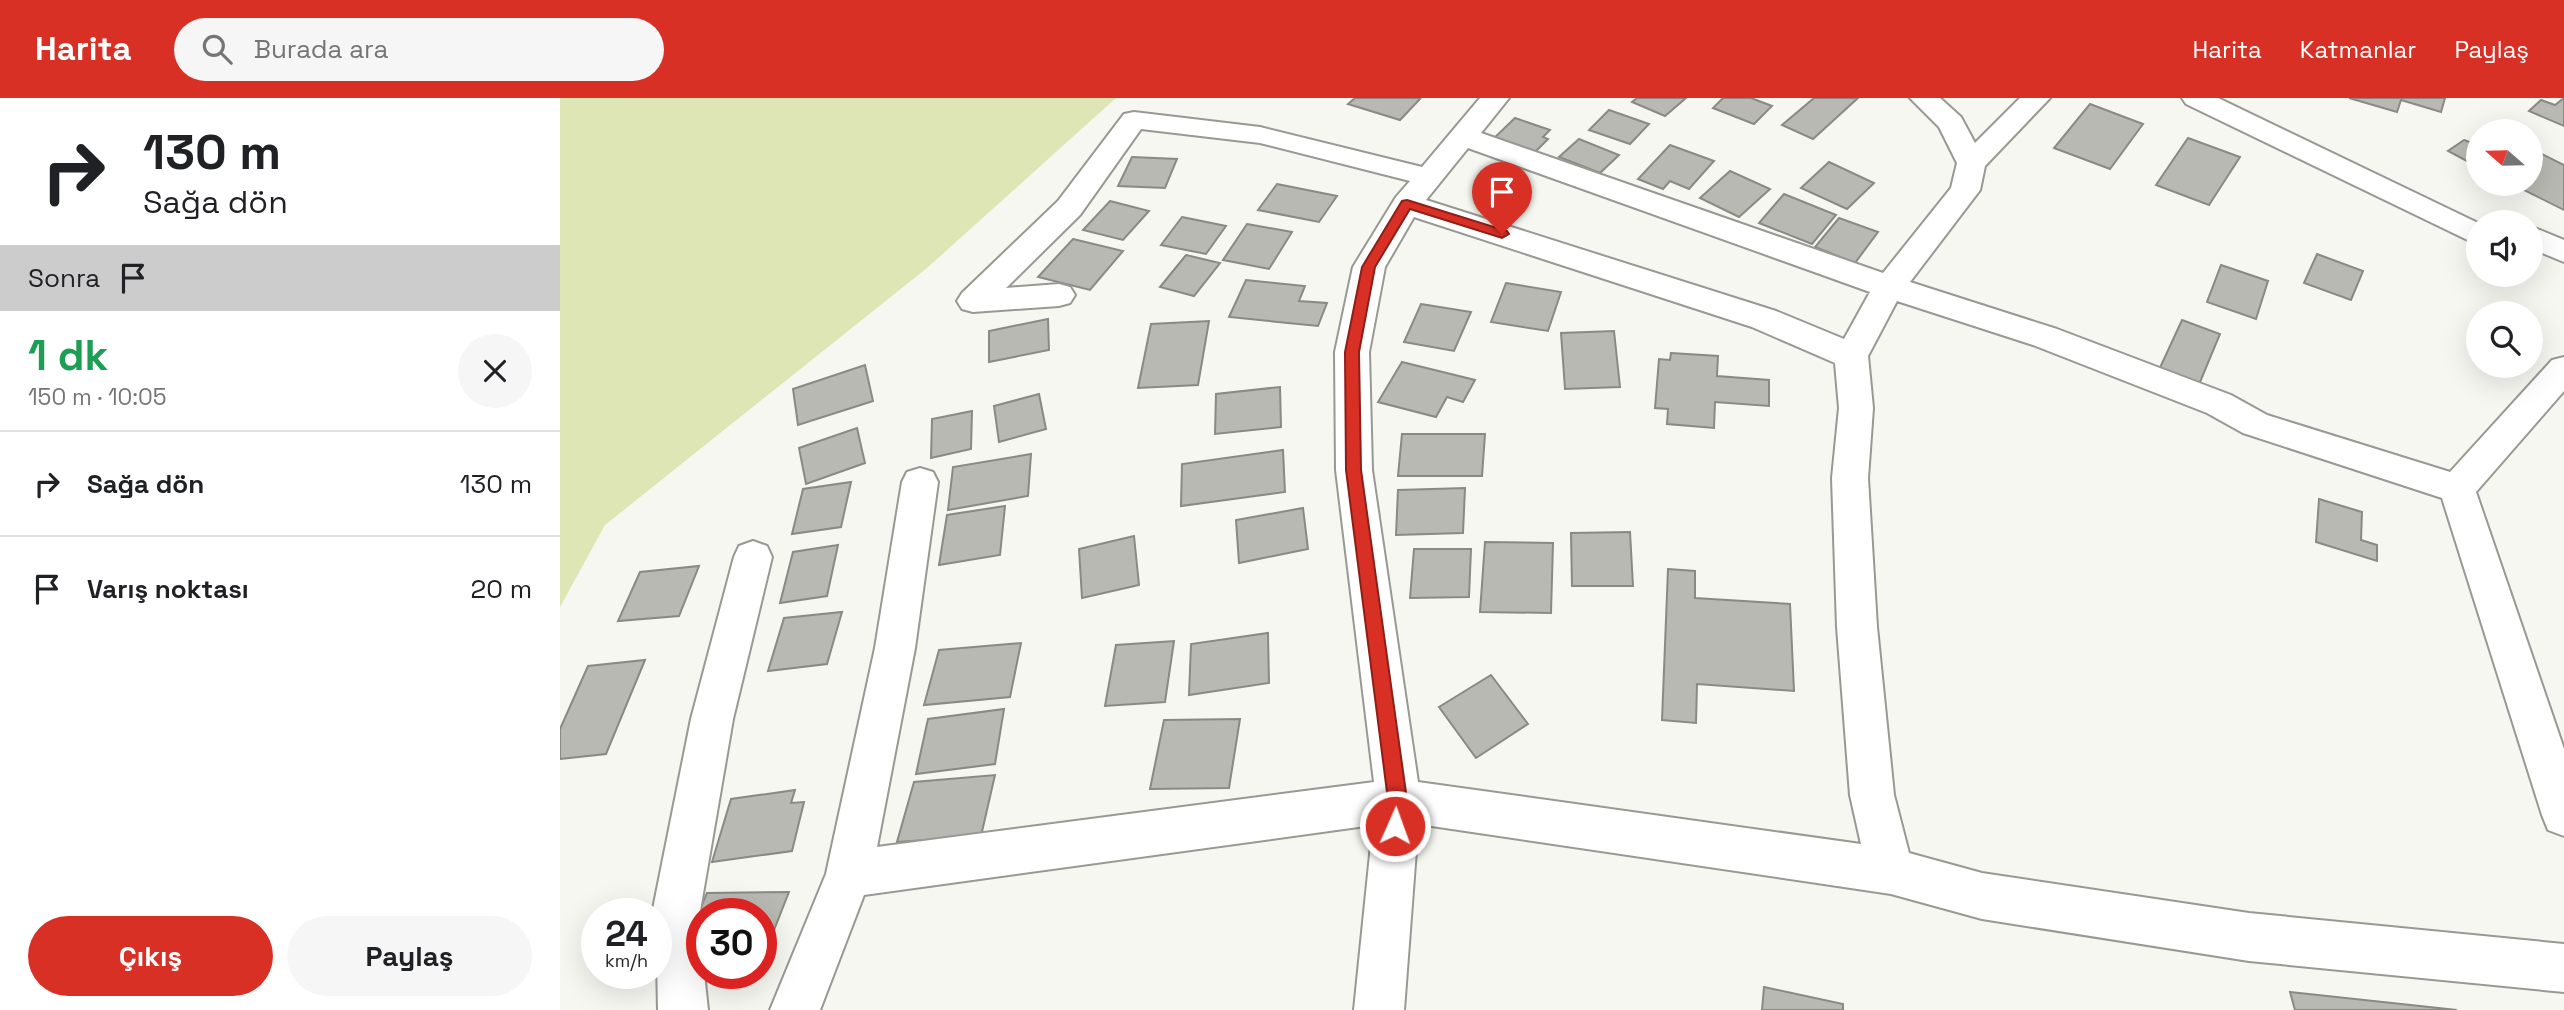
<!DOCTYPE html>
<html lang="tr">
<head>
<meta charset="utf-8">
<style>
	body { margin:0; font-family:"Space Grotesk",sans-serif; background:#f6f6f6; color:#202124; height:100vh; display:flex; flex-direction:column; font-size:26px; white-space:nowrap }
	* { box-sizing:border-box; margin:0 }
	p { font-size:23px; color:#757577 }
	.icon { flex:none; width:38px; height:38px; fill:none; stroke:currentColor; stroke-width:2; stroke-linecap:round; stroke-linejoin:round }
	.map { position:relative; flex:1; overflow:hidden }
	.drawer { display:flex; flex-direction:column; background:#fff; width:560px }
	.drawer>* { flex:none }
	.guide { background:#fff; color:#202124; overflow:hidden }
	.needle { width:46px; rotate:290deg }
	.controls { position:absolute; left:1906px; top:21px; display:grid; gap:14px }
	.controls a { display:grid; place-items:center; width:77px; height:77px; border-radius:50%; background:#fff; box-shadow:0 7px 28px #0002; font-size:35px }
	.speed { position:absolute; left:21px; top:800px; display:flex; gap:14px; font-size:35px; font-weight:700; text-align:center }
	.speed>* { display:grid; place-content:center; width:91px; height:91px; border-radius:50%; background:#fff; box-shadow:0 7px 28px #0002; line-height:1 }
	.speed small { font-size:18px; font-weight:400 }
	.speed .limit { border:10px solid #d22; background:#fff; color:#111 }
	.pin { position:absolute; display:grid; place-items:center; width:60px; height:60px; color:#fff; margin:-72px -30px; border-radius:50% 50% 50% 0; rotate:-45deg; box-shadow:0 0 7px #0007 }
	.pin .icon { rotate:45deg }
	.me { position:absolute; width:77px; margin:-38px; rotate:2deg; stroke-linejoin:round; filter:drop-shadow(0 0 5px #0008) }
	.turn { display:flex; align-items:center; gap:24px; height:147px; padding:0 28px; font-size:32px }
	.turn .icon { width:91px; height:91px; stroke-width:2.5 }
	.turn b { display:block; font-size:49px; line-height:60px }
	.then { display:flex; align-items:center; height:66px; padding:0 28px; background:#0003; gap:14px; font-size:26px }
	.round { display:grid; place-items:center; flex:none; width:74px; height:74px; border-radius:37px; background:#f6f6f6 }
	.head { display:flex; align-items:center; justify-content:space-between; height:119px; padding:0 28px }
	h1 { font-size:42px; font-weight:600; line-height:52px; color:#1e9e55 }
	.primary-button { display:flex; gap:14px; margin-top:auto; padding:14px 28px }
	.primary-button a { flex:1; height:80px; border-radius:42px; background:#d93025; color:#fff; font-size:28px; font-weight:600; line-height:80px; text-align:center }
	.primary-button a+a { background:#f6f6f6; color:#202124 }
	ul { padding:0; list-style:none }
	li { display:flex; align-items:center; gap:21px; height:105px; padding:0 28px; border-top:2px solid #e0e0e0 }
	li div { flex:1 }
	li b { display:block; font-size:26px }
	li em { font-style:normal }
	header { display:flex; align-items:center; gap:42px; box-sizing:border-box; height:98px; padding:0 35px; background:#d93025; color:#fff }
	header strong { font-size:33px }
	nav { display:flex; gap:38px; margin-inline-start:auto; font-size:24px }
	.search { width:490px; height:63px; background:#f6f6f6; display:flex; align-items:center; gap:18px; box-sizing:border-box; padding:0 24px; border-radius:38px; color:#757577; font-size:26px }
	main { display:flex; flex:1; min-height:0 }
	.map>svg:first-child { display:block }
	.green { fill:#dfe6b6 }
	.building { fill:#b8b9b3; stroke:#898a84; stroke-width:2 }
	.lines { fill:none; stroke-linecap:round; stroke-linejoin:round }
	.street-casing { stroke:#989993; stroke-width:4 }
	.secondary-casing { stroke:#989993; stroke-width:4 }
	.street { fill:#fff; fill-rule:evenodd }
	.secondary { fill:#fff; fill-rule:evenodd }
	.route { fill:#d93025; stroke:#8d1f18; stroke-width:2 }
</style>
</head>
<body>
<header>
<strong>Harita</strong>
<div class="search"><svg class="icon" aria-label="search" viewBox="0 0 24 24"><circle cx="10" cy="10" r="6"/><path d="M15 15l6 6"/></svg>Burada ara</div>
<nav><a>Harita</a><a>Katmanlar</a><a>Paylaş</a></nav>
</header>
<main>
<section class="drawer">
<div class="guide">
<div class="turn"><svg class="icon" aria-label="right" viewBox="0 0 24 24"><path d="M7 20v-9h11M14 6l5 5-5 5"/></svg><div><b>130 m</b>Sağa dön</div></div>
<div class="then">Sonra<svg class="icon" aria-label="arrive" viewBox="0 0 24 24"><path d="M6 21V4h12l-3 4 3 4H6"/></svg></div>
</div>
<div class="head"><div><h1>1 dk</h1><p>150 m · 10:05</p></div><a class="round"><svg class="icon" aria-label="close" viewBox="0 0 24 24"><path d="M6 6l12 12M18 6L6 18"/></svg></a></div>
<ul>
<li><svg class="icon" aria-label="right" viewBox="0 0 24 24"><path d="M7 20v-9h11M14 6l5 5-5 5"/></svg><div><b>Sağa dön</b></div><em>130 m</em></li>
<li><svg class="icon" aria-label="arrive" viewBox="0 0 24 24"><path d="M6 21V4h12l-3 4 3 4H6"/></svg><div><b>Varış noktası</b></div><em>20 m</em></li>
</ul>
<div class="primary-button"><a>Çıkış</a><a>Paylaş</a></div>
</section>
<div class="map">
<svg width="2004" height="912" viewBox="0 0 2004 912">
	<rect width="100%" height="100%" fill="#f6f7f1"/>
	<polygon class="green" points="0,0 556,0 367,170 45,427 0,509"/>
	<g class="building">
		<polygon points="795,0 857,0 860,1 840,22 788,6"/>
		<polygon points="1077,0 1126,0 1105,18 1072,4"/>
		<polygon points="1163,0 1191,0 1212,8 1194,26 1153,10"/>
		<polygon points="1254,0 1298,0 1253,41 1222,27"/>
		<polygon points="1789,0 1885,0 1881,14 1841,2 1837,14"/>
		<polygon points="2004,0 2004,28 1969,13 1981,2 1995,7"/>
		<polygon points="1530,6 1583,26 1550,71 1494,50"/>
		<polygon points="1049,12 1089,26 1070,46 1029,32"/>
		<polygon points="955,20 990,32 983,39 988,41 972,57 931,43"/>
		<polygon points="1628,40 1680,59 1649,107 1596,87"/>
		<polygon points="1019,41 1059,57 1040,75 999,59"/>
		<polygon points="1904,42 1918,47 1918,69 1888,53"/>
		<polygon points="1970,45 1980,50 1976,53 2004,67 2004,112 1952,86 1970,86"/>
		<polygon points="1110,47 1154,63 1129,91 1110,83 1103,91 1078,81"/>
		<polygon points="572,59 617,61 605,90 558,88"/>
		<polygon points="1269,64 1314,85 1287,111 1241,90"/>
		<polygon points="1170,73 1210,91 1179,119 1140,100"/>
		<polygon points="717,86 777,98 759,124 698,112"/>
		<polygon points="1224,96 1276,117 1252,146 1199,125"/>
		<polygon points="550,103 589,113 563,142 523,132"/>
		<polygon points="622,119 666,128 646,156 601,147"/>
		<polygon points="1279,120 1318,134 1295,165 1255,149"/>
		<polygon points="687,126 732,134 709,171 663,162"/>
		<polygon points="513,141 563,153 530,192 478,179"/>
		<polygon points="1757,156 1803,173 1791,202 1744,185"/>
		<polygon points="626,157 660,165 634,198 600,189"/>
		<polygon points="1661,167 1708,183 1696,221 1647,204"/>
		<polygon points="686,182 745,188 739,203 767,205 758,228 669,219"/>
		<polygon points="946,185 1001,194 988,233 931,224"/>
		<polygon points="861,206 911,214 894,253 844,244"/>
		<polygon points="488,221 489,252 429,264 429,233"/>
		<polygon points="1622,222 1660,236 1638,289 1598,274"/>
		<polygon points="649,223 638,287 578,290 591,226"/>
		<polygon points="1054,233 1060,289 1005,291 1001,235"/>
		<polygon points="1111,255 1158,258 1157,278 1209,282 1209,308 1155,304 1154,330 1107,326 1108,311 1095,310 1099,261 1110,262"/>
		<polygon points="842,264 915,282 903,304 887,299 876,319 818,304"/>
		<polygon points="305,267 313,303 238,327 233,291"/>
		<polygon points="720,289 721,329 655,336 656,296"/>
		<polygon points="479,296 486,331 439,344 434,308"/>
		<polygon points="412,313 411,351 371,360 372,321"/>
		<polygon points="297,330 305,365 246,386 239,350"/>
		<polygon points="842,336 925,336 922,378 838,378"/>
		<polygon points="723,352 725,394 621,408 622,366"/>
		<polygon points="471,356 468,398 388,412 393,369"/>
		<polygon points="291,384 281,429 232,436 243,391"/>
		<polygon points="905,390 903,435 836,437 838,392"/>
		<polygon points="1759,401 1802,414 1801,442 1817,447 1817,463 1756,444"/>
		<polygon points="445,408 440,457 379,467 387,417"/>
		<polygon points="743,410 748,451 679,465 676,422"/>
		<polygon points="1070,434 1073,488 1012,488 1011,435"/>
		<polygon points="574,438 579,487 522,500 519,451"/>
		<polygon points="925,444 993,445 991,515 920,514"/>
		<polygon points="278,447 267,498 220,505 233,454"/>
		<polygon points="854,451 911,451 909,499 850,500"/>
		<polygon points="139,468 119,518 58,523 80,474"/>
		<polygon points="1108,471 1135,473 1135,500 1230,506 1234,593 1137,586 1136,625 1102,622"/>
		<polygon points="282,514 267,566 208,573 224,520"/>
		<polygon points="708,535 709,585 629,597 631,546"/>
		<polygon points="614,543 605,604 545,608 556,547"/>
		<polygon points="461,545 450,599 364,607 379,552"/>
		<polygon points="85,562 46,656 0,661 0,631 28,568"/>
		<polygon points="931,577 968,626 916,660 879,609"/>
		<polygon points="444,611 435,666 356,676 368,621"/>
		<polygon points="680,621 669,690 590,691 604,622"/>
		<polygon points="435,677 421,738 337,744 354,684"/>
		<polygon points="235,692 231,705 244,704 232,753 152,764 171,701"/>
		<polygon points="229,794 201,865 201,816 142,816 142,822 135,822 147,795"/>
		<polygon points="1204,889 1283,906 1283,912 1202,912"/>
		<polygon points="1730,894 1897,912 1735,912"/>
	</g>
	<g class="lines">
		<g class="street-casing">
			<g id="street">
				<path d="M 920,0 L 949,0 L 921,35 L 1323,175 L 1391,90 L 1397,65 L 1379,29 L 1350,0 L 1380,0 L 1401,19 L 1415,45 L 1460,0 L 1490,0 L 1425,68 L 1420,92 L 1350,184 L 1497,231 L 1671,297 L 1707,317 L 1890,374 L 1992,262 L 2004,259 L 2004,293 L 1916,394 L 2004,651 L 2004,738 L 1988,732 L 1982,717 L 1882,400 L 1683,335 L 1647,315 L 1473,247 L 1337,203 L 1308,258 L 1313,310 L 1308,380 L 1317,529 L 1334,697 L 1349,755 L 1422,775 L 1689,815 L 2004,846 L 2004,894 L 1689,863 L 1422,821 L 1331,796 L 858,726 L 844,912 L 794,912 L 813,727 L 304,797 L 260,912 L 210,912 L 266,776 L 315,550 L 342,384 L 347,374 L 360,370 L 373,374 L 378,384 L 355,550 L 317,749 L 814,684 L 776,372 L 775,254 L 793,169 L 836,99 L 850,83 L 700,45 L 581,31 L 520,117 L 446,190 L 499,186 L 510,189 L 515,197 L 510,205 L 499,208 L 413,214 L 402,211 L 397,203 L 402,195 L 498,103 L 564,16 L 574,14 L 700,29 L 862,69 ZM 908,50 L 1310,194 L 1284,241 L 1216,213 L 866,102 ZM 854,119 L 1192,229 L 1275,265 L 1279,310 L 1272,380 L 1277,529 L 1290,697 L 1301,746 L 858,684 L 812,372 L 809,254 L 825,169 Z"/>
				<polygon points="193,443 207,448 212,459 173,621 139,819 142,875 144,875 148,912 98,912 96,816 92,816 131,621 174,459 179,448"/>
			</g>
		</g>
		<g class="secondary-casing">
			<g id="secondary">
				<polygon points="1622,0 1658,0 1918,125 1918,147 1626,6"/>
				<polygon points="1970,128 2004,142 2004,164 1970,150"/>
			</g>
		</g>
		<use href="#street" class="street"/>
		<use href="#secondary" class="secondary"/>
	</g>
	<polygon class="route" points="847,102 947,133 949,136 942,140 850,111 815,169 799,254 801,372 847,702 842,734 835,737 829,734 826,728 828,702 786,372 785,254 802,169 842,103"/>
</svg>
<div class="controls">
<a><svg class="needle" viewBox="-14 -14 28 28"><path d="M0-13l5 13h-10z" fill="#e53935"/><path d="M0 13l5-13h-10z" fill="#757577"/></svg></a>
<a><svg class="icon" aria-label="sound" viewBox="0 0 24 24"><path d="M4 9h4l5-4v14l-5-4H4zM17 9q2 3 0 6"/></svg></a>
<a><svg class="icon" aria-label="search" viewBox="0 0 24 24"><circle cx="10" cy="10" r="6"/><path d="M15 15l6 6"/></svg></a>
</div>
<div class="speed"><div>24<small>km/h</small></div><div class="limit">30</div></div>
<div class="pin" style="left:942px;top:136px;background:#d93025"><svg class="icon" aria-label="arrive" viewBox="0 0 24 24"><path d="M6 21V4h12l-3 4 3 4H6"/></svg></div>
<svg class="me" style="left:835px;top:728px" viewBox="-20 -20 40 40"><circle r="17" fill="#d93025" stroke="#fff" stroke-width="3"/><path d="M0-11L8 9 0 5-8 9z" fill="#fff"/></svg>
</div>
</main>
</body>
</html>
